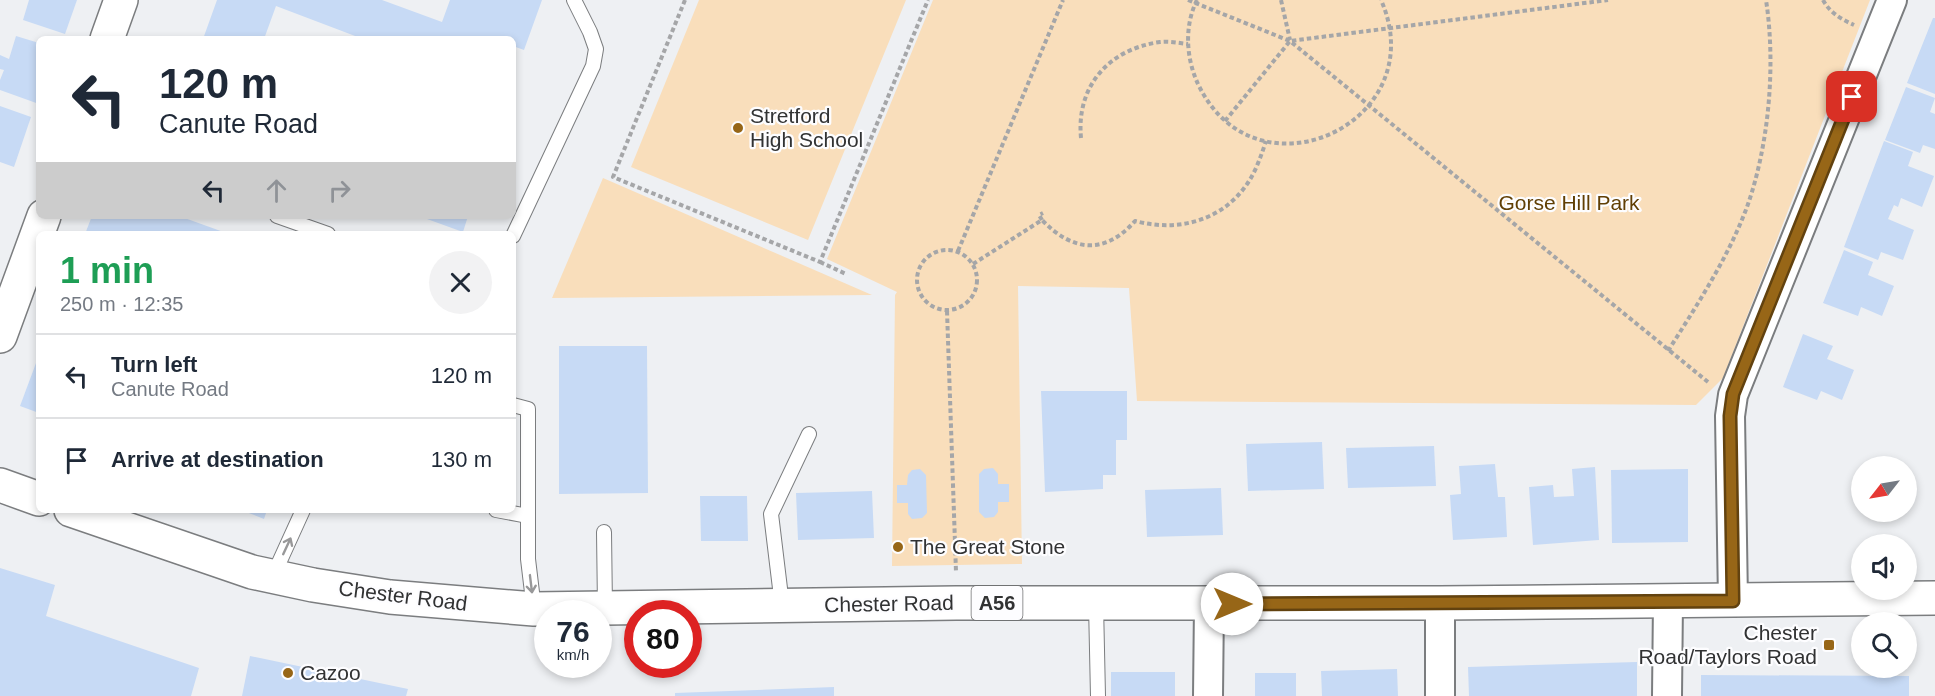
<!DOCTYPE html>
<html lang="en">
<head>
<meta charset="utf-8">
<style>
	body { margin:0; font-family:Helvetica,sans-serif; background:#f2f2f3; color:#1f2937; height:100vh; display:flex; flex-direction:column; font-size:22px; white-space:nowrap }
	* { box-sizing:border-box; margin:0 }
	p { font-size:20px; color:#747a83 }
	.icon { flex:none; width:33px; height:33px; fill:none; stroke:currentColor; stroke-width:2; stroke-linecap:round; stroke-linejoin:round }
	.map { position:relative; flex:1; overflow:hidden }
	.drawer { position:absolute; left:36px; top:231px; width:480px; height:282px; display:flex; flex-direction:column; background:#fff; border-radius:9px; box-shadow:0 3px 9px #0003 }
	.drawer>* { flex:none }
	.banner { position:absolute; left:36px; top:36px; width:480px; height:183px; border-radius:9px; box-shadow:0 3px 9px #0003; background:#fff; color:#1f2937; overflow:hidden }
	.needle { width:39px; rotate:239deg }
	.buttons { position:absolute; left:1851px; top:456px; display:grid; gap:12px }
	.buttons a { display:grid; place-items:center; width:66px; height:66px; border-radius:50%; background:#fff; box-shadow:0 3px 9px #0003; font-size:30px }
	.speed { position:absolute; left:534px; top:600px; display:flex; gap:12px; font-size:30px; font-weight:700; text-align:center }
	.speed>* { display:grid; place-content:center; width:78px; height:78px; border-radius:50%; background:#fff; box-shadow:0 3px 9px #0003; line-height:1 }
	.speed small { font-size:15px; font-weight:400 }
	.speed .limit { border:9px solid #d22; background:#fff; color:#111 }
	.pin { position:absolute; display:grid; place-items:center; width:51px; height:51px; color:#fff; margin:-26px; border-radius:12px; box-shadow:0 3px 9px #0006 }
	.me { position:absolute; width:66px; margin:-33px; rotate:90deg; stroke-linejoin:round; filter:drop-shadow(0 0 4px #0008) }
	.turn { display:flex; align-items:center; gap:21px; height:126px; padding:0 24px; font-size:27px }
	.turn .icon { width:78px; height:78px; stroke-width:2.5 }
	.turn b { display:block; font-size:42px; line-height:51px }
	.lanes { display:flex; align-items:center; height:57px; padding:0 24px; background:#0003; justify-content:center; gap:30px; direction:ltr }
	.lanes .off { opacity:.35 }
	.round { display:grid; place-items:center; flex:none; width:63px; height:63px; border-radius:32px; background:#f2f2f3 }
	.headline { display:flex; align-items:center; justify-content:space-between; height:102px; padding:0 24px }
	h1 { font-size:36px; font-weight:600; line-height:45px; color:#1e9e55 }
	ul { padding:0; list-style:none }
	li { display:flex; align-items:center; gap:18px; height:84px; padding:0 24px; border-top:2px solid #e0e1e3 }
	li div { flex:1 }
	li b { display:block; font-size:22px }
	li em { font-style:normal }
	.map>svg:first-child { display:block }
	.green { fill:#f9debb }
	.building { fill:#c7daf5 }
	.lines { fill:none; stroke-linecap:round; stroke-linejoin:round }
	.lane-casing { stroke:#7b7d7f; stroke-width:16 }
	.street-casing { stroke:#7b7d7f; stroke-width:32 }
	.secondary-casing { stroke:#7b7d7f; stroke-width:36 }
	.highway-casing { stroke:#7b7d7f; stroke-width:36 }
	.path { stroke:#a5a6a8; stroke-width:4; stroke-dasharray:4.5 3; stroke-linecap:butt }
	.lane { stroke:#fff; stroke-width:14 }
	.street { stroke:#fff; stroke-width:28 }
	.secondary { stroke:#fff; stroke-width:33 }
	.highway { stroke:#fff; stroke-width:33 }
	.oneway { stroke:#989899 }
	.route-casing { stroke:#62420f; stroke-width:15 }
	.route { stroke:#976617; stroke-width:10 }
	.poi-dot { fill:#976617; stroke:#fdfdff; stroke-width:2 }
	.labels { text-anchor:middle; stroke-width:4.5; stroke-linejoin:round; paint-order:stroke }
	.shield { fill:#fdfdff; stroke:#6e6f70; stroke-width:1.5 }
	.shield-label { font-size:20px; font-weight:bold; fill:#313233 }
	.poi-label { font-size:21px; fill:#313233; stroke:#fdfdff; text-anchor:start }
	.park-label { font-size:21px; fill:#613f04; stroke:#fdfdff }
	.street-label { font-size:21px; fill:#313233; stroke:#fdfdff }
</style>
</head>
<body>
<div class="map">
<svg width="1935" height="696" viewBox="0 0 1935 696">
	<rect width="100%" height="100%" fill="#eef0f3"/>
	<g class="green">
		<polygon points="699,0 906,0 808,240 631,167"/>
		<polygon points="933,0 1870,0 1723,378 1696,405 1137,401 1129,288 1018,286 1022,564 892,566 895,295 897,292 827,259"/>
		<polygon points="603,178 872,295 552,298"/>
	</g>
	<g class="building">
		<polygon points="29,0 77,0 65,34 23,20"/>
		<polygon points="217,0 382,0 442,22 450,0 542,0 524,50 513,46 513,39 363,39 276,6 264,39 203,39"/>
		<polygon points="1933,18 1935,18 1935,94 1907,83"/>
		<polygon points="16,36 39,43 39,104 0,90 0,80 4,70 0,69 0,55 9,59"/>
		<polygon points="1906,87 1935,98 1930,112 1935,114 1935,149 1923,145 1920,153 1885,140"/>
		<polygon points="0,106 31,117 14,167 0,162"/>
		<polygon points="1884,141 1913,152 1908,166 1934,176 1922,207 1901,198 1898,207 1894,205 1888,219 1914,230 1903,260 1881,252 1878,260 1844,247"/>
		<polygon points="92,216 179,216 229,234 85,234"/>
		<polygon points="428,216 468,216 463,232 427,219"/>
		<polygon points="1844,250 1873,262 1868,275 1894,286 1882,316 1861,307 1858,316 1823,303"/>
		<polygon points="1803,334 1833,346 1827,359 1854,370 1842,400 1821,391 1817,400 1783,387"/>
		<polygon points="559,346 647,346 648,493 559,494"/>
		<polygon points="39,355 39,413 20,406"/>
		<polygon points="1041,391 1127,391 1127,440 1116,440 1116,475 1103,475 1103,489 1045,492"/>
		<polygon points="1322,442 1324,489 1248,491 1246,444"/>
		<polygon points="1434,446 1436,486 1348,488 1346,448"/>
		<polygon points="1495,464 1498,497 1505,497 1507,537 1453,540 1450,495 1461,494 1459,466"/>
		<polygon points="1595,467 1599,540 1533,545 1529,487 1553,485 1554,497 1574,496 1572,469"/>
		<polygon points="993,468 998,474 998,484 1009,484 1009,502 998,502 998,512 994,517 985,518 979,512 979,474 984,469"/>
		<polygon points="920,469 926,475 927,513 922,518 912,519 908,514 908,503 897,503 897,485 907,485 908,475 912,470"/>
		<polygon points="1688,469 1688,542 1612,543 1611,470"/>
		<polygon points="1221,488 1223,535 1147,537 1145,490"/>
		<polygon points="872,491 874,538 798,540 796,493"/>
		<polygon points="700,496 747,496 748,541 701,541"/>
		<polygon points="241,510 267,510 264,519"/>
		<polygon points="0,568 55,585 46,616 199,668 191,696 0,696"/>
		<polygon points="250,656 408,689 406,696 242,696"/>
		<polygon points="1637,662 1637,696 1469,696 1468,667"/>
		<polygon points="1397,669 1398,696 1322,696 1321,671"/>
		<rect x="1111" y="672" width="64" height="24"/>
		<rect x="1255" y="673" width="41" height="23"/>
		<polygon points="1701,675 1909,676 1909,696 1701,696"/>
		<polygon points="834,687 834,696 675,696 675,693"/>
	</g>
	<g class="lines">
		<g class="lane-casing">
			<g id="lane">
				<polyline points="277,216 328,234"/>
				<polyline points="513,236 593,66 596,49 590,32 574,0"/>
				<polyline points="513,405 528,409 528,559 534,609"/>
				<polyline points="496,510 528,516"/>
				<polyline points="604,532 605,608"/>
				<polyline points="273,576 303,510"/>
				<polyline points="1096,604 1098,696"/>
				<polyline points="782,605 771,514 809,434"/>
			</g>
		</g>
		<g class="street-casing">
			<g id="street">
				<polyline points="1733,601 1730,416 1733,395 1892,0"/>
				<polyline points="1208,696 1209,604"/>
				<polyline points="1440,696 1440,603"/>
				<polyline points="1667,696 1668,601"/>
			</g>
		</g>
		<g class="secondary-casing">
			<g id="secondary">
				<polyline points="107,39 121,0"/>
				<polyline points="0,336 44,216"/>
			</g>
		</g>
		<g class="highway-casing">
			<g id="highway">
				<polyline points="0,485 39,499"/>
				<polyline points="71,510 252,572 313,585 390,597 534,609 956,603 1440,603 1935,598"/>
			</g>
		</g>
		<g class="path">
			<polyline points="685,0 613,177 820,262 928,0"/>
			<polyline points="1188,0 1290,41 1708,382"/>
			<path d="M 1197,0 C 1184,26 1186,58 1198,84 C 1256,206 1435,122 1381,0"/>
			<polyline points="1281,0 1290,40"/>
			<path d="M 1823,0 C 1830,13 1841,19 1854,25"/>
			<polyline points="1225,121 1290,41 1608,0"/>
			<path d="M 1081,138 C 1076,86 1109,49 1160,42 C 1169,41 1179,43 1188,44"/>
			<polyline points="1042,220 1039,215 1043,213"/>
			<circle cx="947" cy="280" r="30"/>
			<polyline points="958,251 1063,0"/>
			<polyline points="820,262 846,274"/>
			<path d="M 973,264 L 1042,220 C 1072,251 1104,256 1135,221 C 1184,234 1234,217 1256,168 C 1260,159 1263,150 1266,141"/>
			<polyline points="947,311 956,572"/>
			<path d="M 1668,351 C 1697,305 1728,258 1747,207 C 1769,145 1776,65 1766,0"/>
		</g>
		<use href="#lane" class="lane"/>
		<use href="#street" class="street"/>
		<use href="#secondary" class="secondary"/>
		<use href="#highway" class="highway"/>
	</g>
	<defs><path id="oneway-shaft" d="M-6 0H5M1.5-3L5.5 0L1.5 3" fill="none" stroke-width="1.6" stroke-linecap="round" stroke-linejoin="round" transform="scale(1.5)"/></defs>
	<g class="oneway">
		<use href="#oneway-shaft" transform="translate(287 546) rotate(-65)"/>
		<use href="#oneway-shaft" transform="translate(531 584) rotate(83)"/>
	</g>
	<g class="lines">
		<g class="route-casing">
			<polyline id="route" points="1232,604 1733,601 1730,416 1733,394 1852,97"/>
		</g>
		<use href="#route" class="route"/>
	</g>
	<g class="poi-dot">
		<circle cx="738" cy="128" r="6"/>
		<circle cx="898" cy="547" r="6"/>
		<rect x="1823" y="639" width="12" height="12" rx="3"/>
		<circle cx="288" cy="673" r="6"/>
	</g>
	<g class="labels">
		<rect class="shield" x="971.5" y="586" width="51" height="34" rx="4.5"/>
		<g class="shield-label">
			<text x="997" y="610">A56</text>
		</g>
		<g class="poi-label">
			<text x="750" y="123">Stretford<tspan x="750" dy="24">High School</tspan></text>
			<text x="910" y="554">The Great Stone</text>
			<text x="1817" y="640" text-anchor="end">Chester<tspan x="1817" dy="24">Road/Taylors Road</tspan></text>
			<text x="300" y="680">Cazoo</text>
		</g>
		<g class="park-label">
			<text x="1569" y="210">Gorse Hill Park</text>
		</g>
		<g class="street-label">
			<text transform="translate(403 596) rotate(7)" y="7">Chester Road</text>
			<text transform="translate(889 604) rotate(-1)" y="7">Chester Road</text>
		</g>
	</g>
</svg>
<div class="buttons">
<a><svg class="needle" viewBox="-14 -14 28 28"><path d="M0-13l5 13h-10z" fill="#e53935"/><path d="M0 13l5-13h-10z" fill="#747a83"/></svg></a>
<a><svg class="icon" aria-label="sound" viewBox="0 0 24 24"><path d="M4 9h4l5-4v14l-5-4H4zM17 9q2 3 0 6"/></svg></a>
<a><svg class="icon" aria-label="search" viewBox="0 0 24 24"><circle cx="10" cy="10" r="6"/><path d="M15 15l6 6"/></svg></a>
</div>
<div class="speed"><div>76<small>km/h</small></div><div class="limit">80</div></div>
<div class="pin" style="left:1852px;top:97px;background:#d93025"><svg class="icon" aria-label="arrive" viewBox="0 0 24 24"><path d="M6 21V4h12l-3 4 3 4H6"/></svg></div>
<svg class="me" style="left:1232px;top:604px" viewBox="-20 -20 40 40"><circle r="19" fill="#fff"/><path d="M0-13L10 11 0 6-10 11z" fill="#976617"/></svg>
<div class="banner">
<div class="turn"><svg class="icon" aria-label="left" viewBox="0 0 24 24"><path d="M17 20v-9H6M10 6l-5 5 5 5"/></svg><div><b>120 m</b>Canute Road</div></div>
<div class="lanes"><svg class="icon" aria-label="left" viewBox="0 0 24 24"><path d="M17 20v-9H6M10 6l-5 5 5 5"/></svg><svg class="icon off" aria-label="ahead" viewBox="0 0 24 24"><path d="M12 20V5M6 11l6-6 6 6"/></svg><svg class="icon off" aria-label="right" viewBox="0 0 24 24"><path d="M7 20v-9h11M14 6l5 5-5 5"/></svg></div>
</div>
<section class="drawer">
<div class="headline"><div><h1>1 min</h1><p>250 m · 12:35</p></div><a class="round"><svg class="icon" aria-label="close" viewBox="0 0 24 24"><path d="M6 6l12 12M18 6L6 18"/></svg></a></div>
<ul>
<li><svg class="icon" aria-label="left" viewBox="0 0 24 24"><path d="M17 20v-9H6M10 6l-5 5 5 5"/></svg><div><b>Turn left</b><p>Canute Road</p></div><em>120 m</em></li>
<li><svg class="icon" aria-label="arrive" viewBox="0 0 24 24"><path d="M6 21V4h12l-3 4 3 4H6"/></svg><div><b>Arrive at destination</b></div><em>130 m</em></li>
</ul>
</section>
</div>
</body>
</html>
